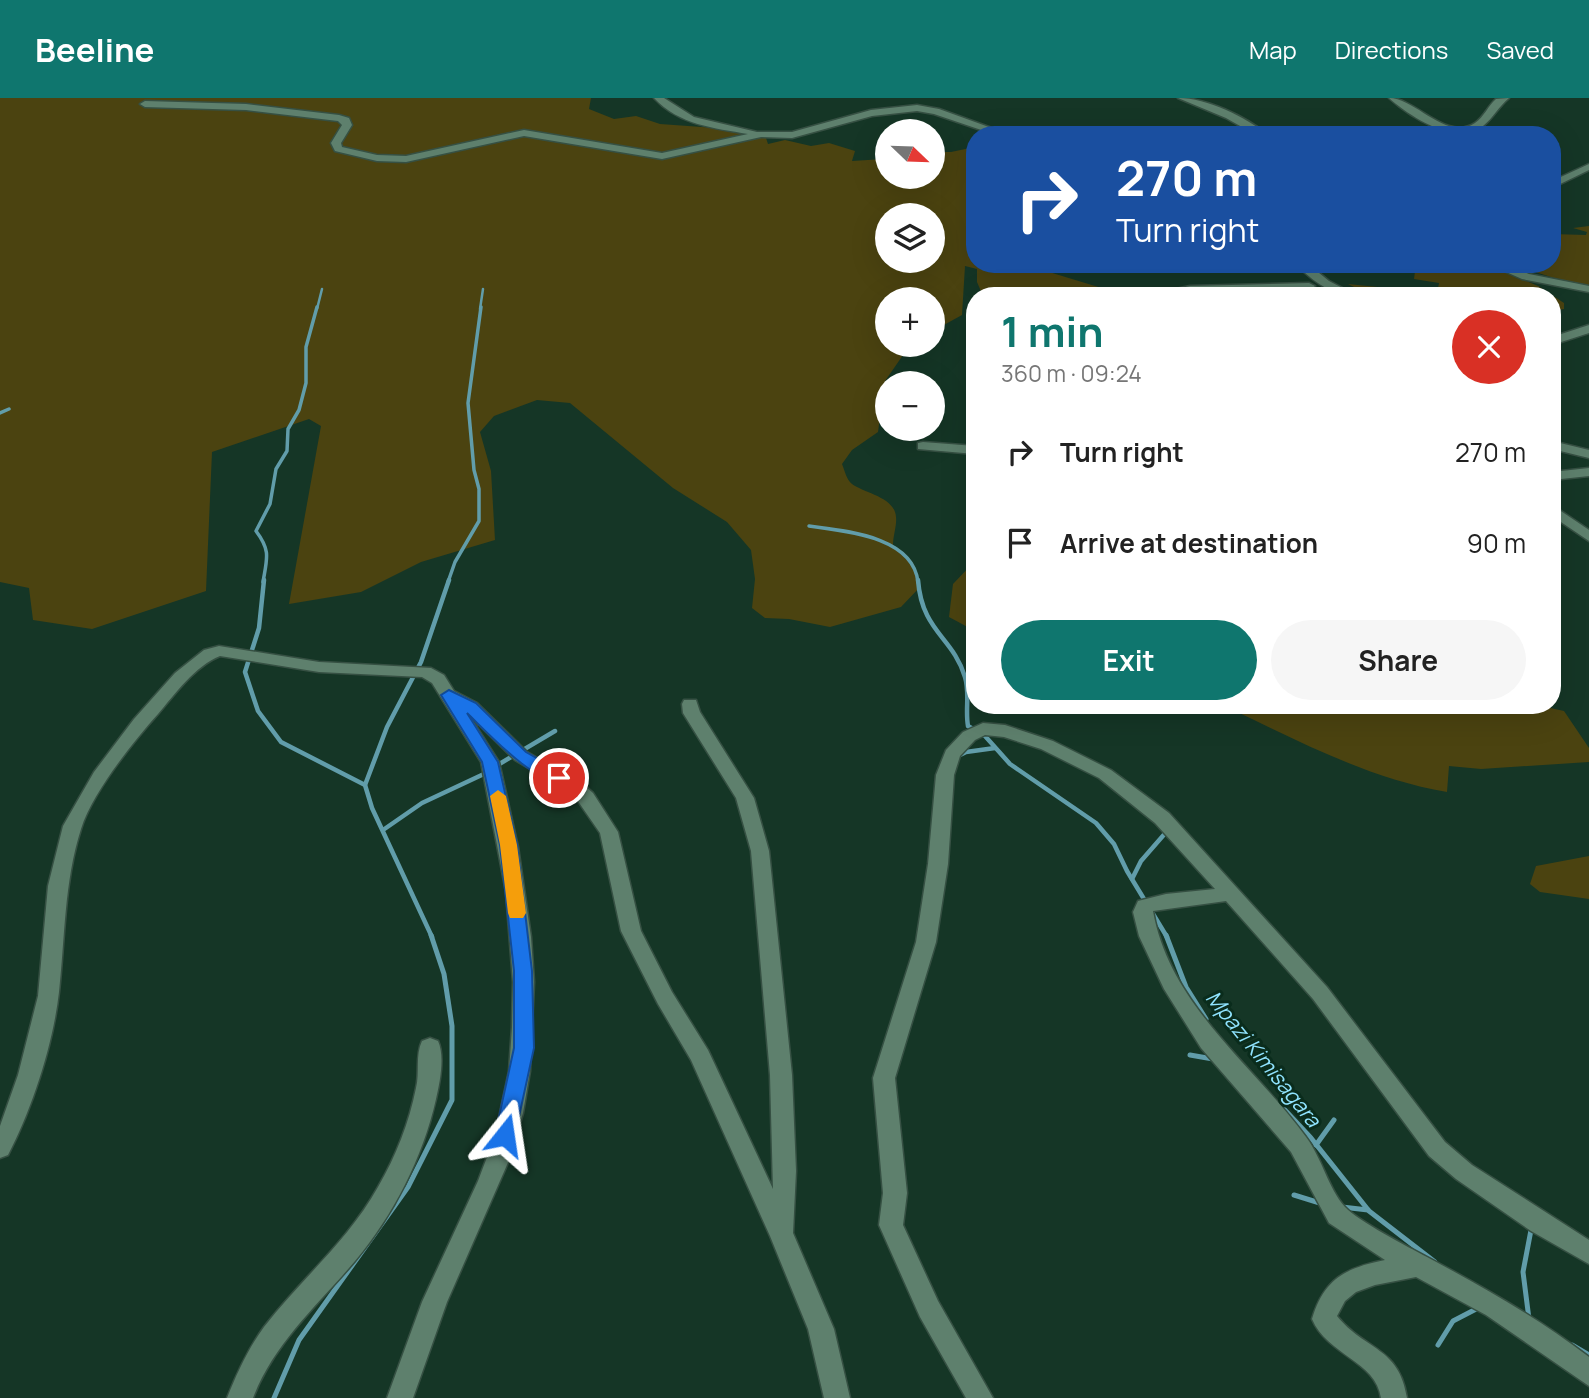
<!DOCTYPE html>
<html lang="en">
<head>
<meta charset="utf-8">
<style>
	body { margin:0; font-family:Manrope,sans-serif; background:#f6f6f6; color:#222; height:100vh; display:flex; flex-direction:column; font-size:26px; white-space:nowrap }
	* { box-sizing:border-box; margin:0 }
	p { font-size:23px; color:#767676 }
	.icon { flex:none; width:38px; height:38px; fill:none; stroke:currentColor; stroke-width:2; stroke-linecap:round; stroke-linejoin:round }
	.map { position:relative; flex:1; overflow:hidden }
	.panel { position:absolute; left:966px; top:189px; width:595px; height:427px; display:flex; flex-direction:column; background:#fff; border-radius:28px; box-shadow:0 7px 28px #0002 }
	.panel>* { flex:none }
	.banner { position:absolute; left:966px; top:28px; width:595px; height:147px; border-radius:28px; box-shadow:0 7px 28px #0002; background:#1a4fa0; color:#fff; overflow:hidden }
	.needle { width:46px; rotate:113deg }
	.tools { position:absolute; left:875px; top:21px; display:grid; gap:14px }
	.tools a { display:grid; place-items:center; width:70px; height:70px; border-radius:50%; background:#fff; box-shadow:0 7px 28px #0002; font-size:35px }
	.pin { position:absolute; display:grid; place-items:center; width:60px; height:60px; color:#fff; margin:-30px; border:4px solid #fff; border-radius:50%; box-shadow:0 2px 7px #0007 }
	.me { position:absolute; width:77px; margin:-38px; rotate:15deg; stroke-linejoin:round; filter:drop-shadow(0 0 5px #0008) }
	.turn { display:flex; align-items:center; gap:24px; height:147px; padding:0 35px; font-size:32px }
	.turn .icon { width:91px; height:91px; stroke-width:2.5 }
	.turn b { display:block; font-size:49px; line-height:60px }
	.round { display:grid; place-items:center; flex:none; width:74px; height:74px; border-radius:37px; background:#f6f6f6 }
	.headline { display:flex; align-items:center; justify-content:space-between; height:119px; padding:0 35px }
	h1 { font-size:42px; font-weight:700; line-height:52px; color:#0f766e }
	.button { display:flex; gap:14px; margin-top:auto; padding:14px 35px }
	.button a { flex:1; height:80px; border-radius:42px; background:#0f766e; color:#fff; font-size:28px; font-weight:700; line-height:80px; text-align:center }
	.button a+a { background:#f6f6f6; color:#222 }
	ul { padding:0; list-style:none }
	li { display:flex; align-items:center; gap:21px; height:91px; padding:0 35px }
	li div { flex:1 }
	li b { display:block; font-size:26px }
	li em { font-style:normal }
	header { display:flex; align-items:center; gap:42px; box-sizing:border-box; height:98px; padding:0 35px; background:#0f766e; color:#fff }
	header strong { font-size:33px }
	nav { display:flex; gap:38px; margin-inline-start:auto; font-size:24px }
	.map>svg:first-child { display:block }
	.green { fill:#4b4310; fill-rule:evenodd }
	.lines { fill:none; stroke-linecap:round; stroke-linejoin:round }
	.stream-far3 { stroke:#619daa; stroke-width:2.5 }
	.stream-far2 { stroke:#619daa; stroke-width:3.5 }
	.stream-far1 { stroke:#619daa; stroke-width:4.5 }
	.stream { stroke:#619daa; stroke-width:5 }
	.minor-casing { stroke:#365043; stroke-width:3 }
	.minor { fill:#5e806d; fill-rule:evenodd }
	.route { fill:#1a73e8; stroke:#114b97; stroke-width:2 }
	.slow { fill:#f59e0b }
	.labels { text-anchor:middle; stroke-width:6; stroke-linejoin:round; paint-order:stroke }
	.water-label { font-size:21px; font-style:italic; fill:#90e4ff; stroke:#0a2c1c }
</style>
</head>
<body>
<header>
<strong>Beeline</strong>
<nav><a>Map</a><a>Directions</a><a>Saved</a></nav>
</header>
<div class="map">
<svg width="1589" height="1300" viewBox="0 0 1589 1300">
	<rect width="100%" height="100%" fill="#153626"/>
	<g class="green">
		<path d="M 0,0 L 591,0 L 589,11 L 614,21 L 636,18 L 660,26 L 716,30 L 766,40 L 768,46 L 785,42 L 811,48 L 829,45 L 855,53 L 852,63 L 884,61 L 887,57 L 887,79 L 933,79 L 933,54 L 951,54 L 975,49 L 975,166 L 1044,166 L 1049,174 L 1128,198 L 983,198 L 977,184 L 977,171 L 965,168 L 962,217 L 933,233 L 933,201 L 887,201 L 887,247 L 910,247 L 885,283 L 878,334 L 852,352 L 842,366 C 845,373 846,381 852,386 C 864,395 895,399 896,419 C 897,427 893,438 893,447 C 911,457 918,469 920,489 L 901,509 L 830,529 L 789,521 L 765,520 L 752,510 L 755,481 L 751,452 L 727,424 L 673,390 L 570,305 L 537,302 L 494,318 L 480,334 L 491,373 L 495,442 L 421,464 L 361,494 L 289,506 L 321,328 L 309,321 L 212,354 L 206,493 L 92,531 L 33,522 L 29,490 L 0,484 ZM 887,117 L 933,117 L 933,163 L 887,163 Z"/>
		<polygon points="1589,128 1589,188 1563,183 1511,166 1552,166 1552,136 1586,137 1587,134 1573,130"/>
		<polygon points="1416,166 1490,167 1538,188 1564,205 1564,211 1552,213 1552,198 1520,198 1517,193 1484,190 1483,198 1372,198 1348,186 1437,195 1439,185 1414,181"/>
		<polygon points="975,463 975,533 949,519 953,486"/>
		<path d="M 1232,607 L 1537,607 L 1564,613 L 1589,650 L 1589,664 L 1481,671 L 1449,668 L 1447,694 C 1370,681 1303,645 1233,612 Z"/>
		<polygon points="1589,758 1589,801 1540,794 1530,786 1536,768"/>
	</g>
	<g class="lines">
		<g class="stream-far3">
			<polyline points="317,211 322,191"/>
			<polyline points="480,211 483,191"/>
		</g>
		<g class="stream-far2">
			<polyline points="0,315 9,311"/>
			<path d="M 809,428 C 845,433 913,438 918,484"/>
			<path d="M 263,484 C 267,460 271,453 256,433 L 270,406 L 276,371 L 287,353 L 288,331 L 299,312 L 306,285 L 306,249 L 317,209"/>
			<polyline points="448,484 455,464 479,423 479,391 474,372 468,305 481,209"/>
		</g>
		<g class="stream-far1">
			<polyline points="264,482 259,530 245,574 258,613 281,644 365,687 372,710 432,839"/>
			<path d="M 918,482 C 922,534 953,539 965,579 C 970,595 965,612 968,628 L 985,638 L 1010,666 L 1096,725 L 1114,746 L 1127,773 L 1167,839"/>
			<polyline points="958,658 966,654 995,650"/>
			<polyline points="496,668 555,633"/>
			<polyline points="365,687 387,629 421,564 449,482"/>
			<polyline points="383,732 422,705 486,675"/>
			<polyline points="1132,781 1141,763 1168,732"/>
		</g>
		<g class="stream">
			<polyline points="1166,837 1186,889 1206,921"/>
			<polyline points="1190,957 1213,961"/>
			<polyline points="1283,1010 1311,1040 1369,1113 1435,1164"/>
			<polyline points="1316,1047 1334,1022"/>
			<polyline points="1294,1097 1323,1106"/>
			<polyline points="1342,1109 1368,1112"/>
			<polyline points="1529,1221 1523,1174 1531,1132"/>
			<polyline points="1438,1247 1453,1223 1480,1209"/>
			<polyline points="1572,1247 1589,1257"/>
			<polyline points="274,1300 299,1242 408,1089 452,1002 452,928 444,876 431,837"/>
		</g>
		<g class="minor-casing">
			<g id="minor">
				<path d="M 654,0 L 664,0 L 694,19 L 757,34 L 792,34 L 871,12 L 917,7 L 939,11 L 1011,37 L 996,37 L 934,16 L 917,13 L 872,18 L 792,40 L 761,39 L 662,61 L 524,38 L 406,64 L 377,63 L 335,53 L 331,45 L 342,27 L 338,23 L 246,12 L 145,9 L 140,6 L 145,3 L 246,6 L 339,17 L 349,20 L 352,27 L 341,45 L 342,49 L 377,57 L 406,58 L 524,32 L 662,55 L 748,36 C 714,30 679,27 654,0 Z"/>
				<path d="M 1178,0 C 1207,0 1246,19 1268,37 L 1256,37 L 1226,20 Z"/>
				<path d="M 1389,0 C 1416,0 1446,44 1475,25 C 1484,19 1488,8 1496,1 L 1509,0 C 1499,8 1493,20 1483,28 C 1456,49 1409,18 1389,0 Z"/>
				<polygon points="1589,66 1589,72 1552,90 1552,83"/>
				<path d="M 1296,166 L 1308,166 L 1329,183 L 1358,198 C 1333,198 1313,184 1296,166 Z"/>
				<polygon points="1488,166 1504,166 1529,176 1589,188 1589,194 1522,181"/>
				<polygon points="1309,185 1315,188 1313,190 1190,194 1170,198 1176,191 1190,188"/>
				<polygon points="1589,227 1589,235 1552,247 1552,239"/>
				<polygon points="1552,343 1589,352 1589,360 1552,351"/>
				<polygon points="923,344 975,348 975,356 918,351 918,345"/>
				<polygon points="1589,370 1589,378 1552,382 1552,374"/>
				<polygon points="1552,407 1589,432 1589,443 1552,418"/>
				<path d="M 219,548 L 319,564 L 431,570 L 444,577 L 454,593 L 477,605 L 527,654 L 585,688 L 593,695 L 618,734 L 641,833 L 672,894 L 708,952 L 773,1091 L 770,977 L 751,753 L 736,700 L 683,615 L 682,606 L 684,602 L 696,602 L 700,614 L 754,700 L 769,753 L 792,977 L 796,1073 L 793,1135 L 834,1231 L 850,1300 L 824,1300 L 808,1231 L 770,1138 L 691,962 L 658,906 L 621,833 L 600,735 L 573,696 L 515,662 L 469,617 L 499,664 L 518,749 L 531,839 L 534,884 L 530,973 L 523,1015 L 510,1060 L 447,1204 L 413,1300 L 387,1300 L 422,1204 L 478,1083 L 495,1038 L 509,973 L 512,929 L 513,884 L 506,794 L 481,664 L 432,585 L 422,579 L 319,574 L 220,558 C 195,568 175,596 158,616 C 133,644 92,695 81,731 C 64,784 65,840 59,894 C 53,947 32,1011 8,1057 L 0,1060 L 0,1028 L 18,977 L 38,898 L 48,788 L 63,728 L 94,674 L 134,621 L 175,575 L 204,552 Z"/>
				<path d="M 983,625 L 1005,627 L 1053,643 L 1111,672 L 1169,715 L 1327,889 L 1445,1044 L 1472,1067 L 1589,1142 L 1589,1166 L 1531,1133 L 1456,1081 L 1429,1058 L 1313,901 L 1226,803 L 1153,813 C 1170,908 1253,966 1306,1039 C 1322,1060 1328,1090 1345,1109 C 1358,1123 1408,1149 1427,1159 C 1483,1189 1538,1220 1589,1259 L 1589,1288 L 1486,1217 L 1416,1179 L 1375,1187 L 1356,1194 L 1345,1203 L 1337,1218 C 1365,1253 1399,1248 1407,1300 L 1381,1300 C 1376,1263 1327,1257 1312,1221 C 1324,1181 1345,1170 1385,1162 L 1329,1125 L 1291,1054 L 1201,950 L 1164,891 L 1139,838 L 1133,814 L 1138,803 L 1166,796 L 1215,791 L 1155,725 L 1099,680 L 1041,651 L 1004,639 L 985,637 L 975,642 L 960,658 L 954,677 L 948,766 L 936,844 L 895,980 L 907,1095 L 903,1127 L 938,1203 L 993,1300 L 966,1300 L 920,1219 L 879,1127 L 883,1095 L 873,980 L 916,844 L 928,766 L 936,677 L 946,652 L 963,634 Z"/>
				<path d="M 430,940 L 438,943 C 445,958 440,984 436,1001 C 423,1059 393,1118 355,1163 C 318,1207 274,1245 253,1300 L 227,1300 C 237,1275 248,1251 264,1229 C 301,1181 348,1143 378,1089 C 396,1058 409,1025 416,990 C 420,975 415,957 422,943 Z"/>
			</g>
		</g>
		<use href="#minor" class="minor"/>
	</g>
	<path class="route" d="M 449,592 L 476,605 L 526,654 L 565,676 L 567,680 L 565,684 C 539,691 485,632 467,615 L 498,664 L 517,747 L 532,873 L 534,950 L 515,1037 L 512,1043 L 505,1046 L 498,1043 L 495,1037 L 514,950 L 514,873 L 500,747 L 482,664 L 441,597 Z"/>
	<polygon class="slow" points="498,692 506,698 517,747 526,815 523,820 510,820 508,815 500,747 490,698"/>
	<g class="labels">
		<g class="water-label">
			<text transform="translate(1263 961) rotate(51)" y="7">Mpazi Kimisagara</text>
		</g>
	</g>
</svg>
<div class="tools">
<a><svg class="needle" viewBox="-14 -14 28 28"><path d="M0-13l5 13h-10z" fill="#e53935"/><path d="M0 13l5-13h-10z" fill="#767676"/></svg></a>
<a><svg class="icon" aria-label="layers" viewBox="0 0 24 24"><path d="M12 4l9 5-9 5-9-5zM3 14l9 5 9-5"/></svg></a>
<a>+</a>
<a>−</a>
</div>
<div class="pin" style="left:559px;top:680px;background:#d93025"><svg class="icon" aria-label="arrive" viewBox="0 0 24 24"><path d="M6 21V4h12l-3 4 3 4H6"/></svg></div>
<svg class="me" style="left:505px;top:1037px" viewBox="-20 -20 40 40"><path d="M0-17L14 15 0 8-14 15z" fill="#1a73e8" stroke="#fff" stroke-width="4"/></svg>
<div class="banner">
<div class="turn"><svg class="icon" aria-label="right" viewBox="0 0 24 24"><path d="M7 20v-9h11M14 6l5 5-5 5"/></svg><div><b>270 m</b>Turn right</div></div>
</div>
<section class="panel">
<div class="headline"><div><h1>1 min</h1><p>360 m · 09:24</p></div><a class="round" style="background:#d93025;color:#fff"><svg class="icon" aria-label="close" viewBox="0 0 24 24"><path d="M6 6l12 12M18 6L6 18"/></svg></a></div>
<ul>
<li><svg class="icon" aria-label="right" viewBox="0 0 24 24"><path d="M7 20v-9h11M14 6l5 5-5 5"/></svg><div><b>Turn right</b></div><em>270 m</em></li>
<li><svg class="icon" aria-label="arrive" viewBox="0 0 24 24"><path d="M6 21V4h12l-3 4 3 4H6"/></svg><div><b>Arrive at destination</b></div><em>90 m</em></li>
</ul>
<div class="button"><a>Exit</a><a>Share</a></div>
</section>
</div>
</body>
</html>
